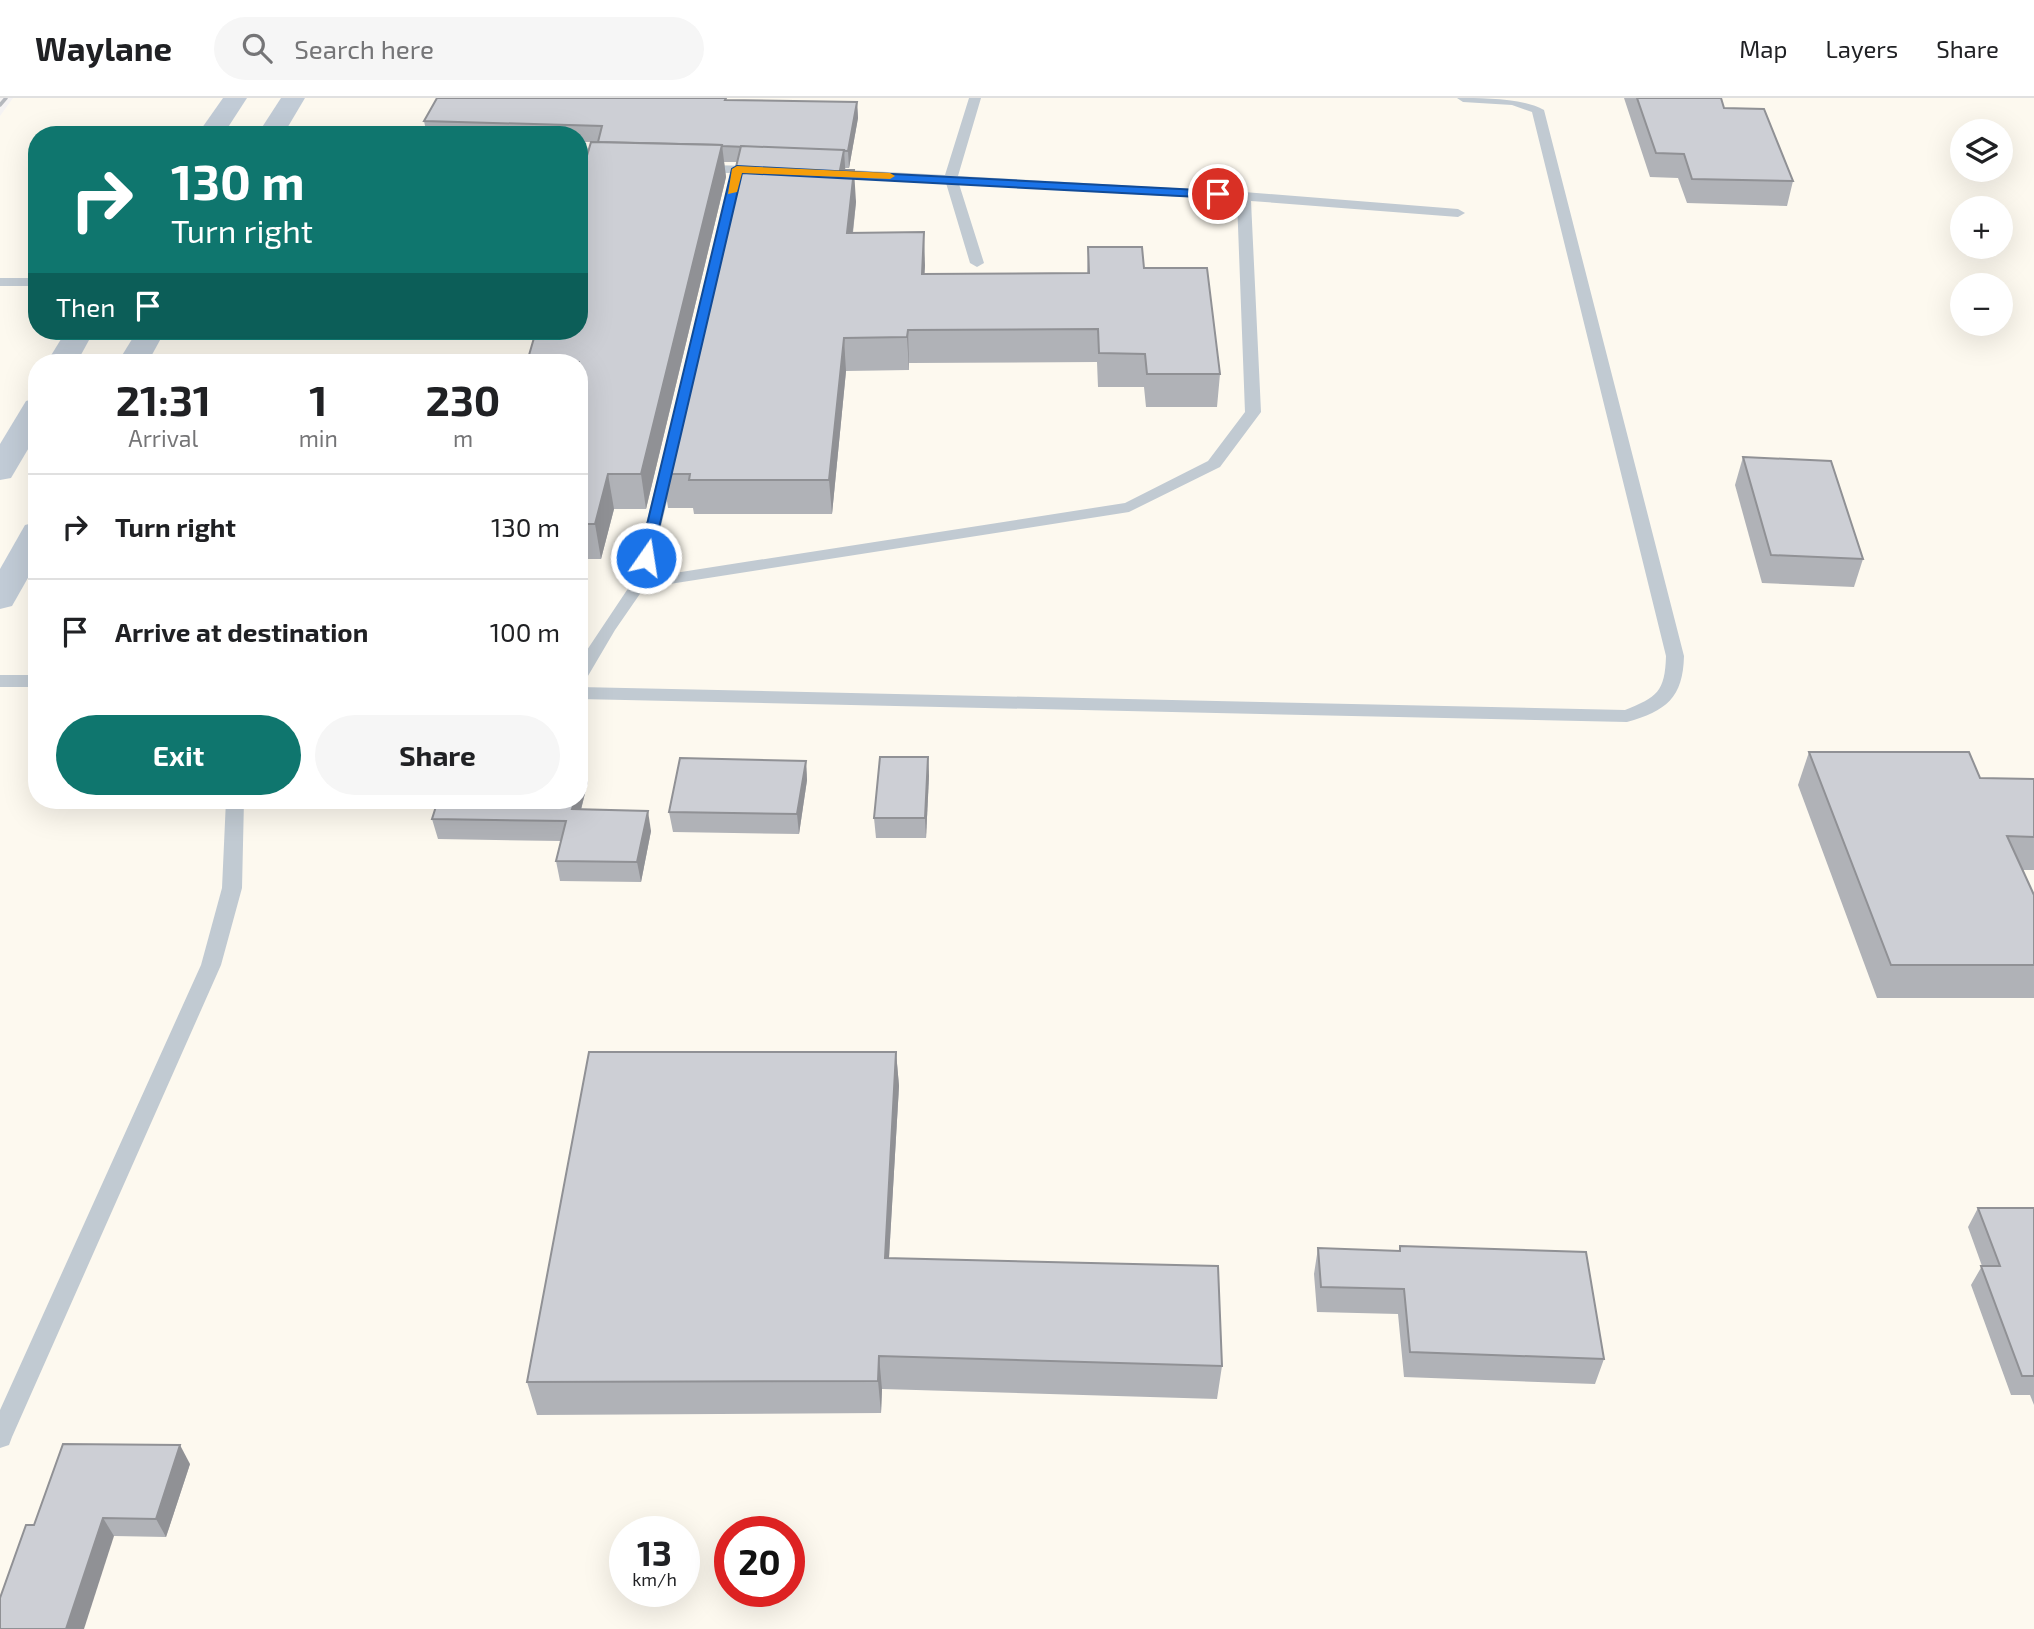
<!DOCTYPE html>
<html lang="en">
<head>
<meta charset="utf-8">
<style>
	body { margin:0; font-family:"Exo 2",sans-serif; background:#f6f6f6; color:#202124; height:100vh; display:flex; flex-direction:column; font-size:26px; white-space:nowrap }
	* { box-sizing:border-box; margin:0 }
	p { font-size:23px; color:#757577 }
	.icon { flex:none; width:38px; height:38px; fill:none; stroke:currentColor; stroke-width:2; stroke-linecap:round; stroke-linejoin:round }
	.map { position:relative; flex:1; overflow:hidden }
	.panel { position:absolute; left:28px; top:256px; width:560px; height:455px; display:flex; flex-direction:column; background:#fff; border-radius:28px; box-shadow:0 7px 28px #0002 }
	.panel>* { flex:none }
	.top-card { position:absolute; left:28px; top:28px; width:560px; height:214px; border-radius:28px; box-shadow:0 7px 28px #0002; background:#0f766e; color:#fff; overflow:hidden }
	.buttons { position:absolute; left:1950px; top:21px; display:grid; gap:14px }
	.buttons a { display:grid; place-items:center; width:63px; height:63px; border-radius:50%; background:#fff; box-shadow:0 7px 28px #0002; font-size:35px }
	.speed { position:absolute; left:609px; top:1418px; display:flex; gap:14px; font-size:35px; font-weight:700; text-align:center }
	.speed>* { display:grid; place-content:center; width:91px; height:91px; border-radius:50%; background:#fff; box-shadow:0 7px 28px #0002; line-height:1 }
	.speed small { font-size:18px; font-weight:400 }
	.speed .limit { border:10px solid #d22; background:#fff; color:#111 }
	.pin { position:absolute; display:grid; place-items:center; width:60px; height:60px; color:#fff; margin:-30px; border:4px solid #fff; border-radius:50%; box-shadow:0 2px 7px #0007 }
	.me { position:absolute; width:77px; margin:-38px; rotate:13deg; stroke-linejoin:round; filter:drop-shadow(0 0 5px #0008) }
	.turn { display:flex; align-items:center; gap:24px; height:147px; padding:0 28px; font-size:32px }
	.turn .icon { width:91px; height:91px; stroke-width:2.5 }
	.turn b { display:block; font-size:49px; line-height:60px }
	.then { display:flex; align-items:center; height:66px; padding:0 28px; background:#0003; gap:14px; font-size:26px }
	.eta { display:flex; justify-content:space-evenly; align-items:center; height:119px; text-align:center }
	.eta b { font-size:42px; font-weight:700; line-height:49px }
	.button { display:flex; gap:14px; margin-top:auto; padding:14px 28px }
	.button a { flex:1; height:80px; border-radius:42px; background:#0f766e; color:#fff; font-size:28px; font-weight:700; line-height:80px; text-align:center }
	.button a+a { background:#f6f6f6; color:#202124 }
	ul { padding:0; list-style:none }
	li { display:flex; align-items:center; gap:21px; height:105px; padding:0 28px; border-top:2px solid #e0e0e0 }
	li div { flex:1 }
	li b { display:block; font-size:26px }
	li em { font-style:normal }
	header { display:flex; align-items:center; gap:42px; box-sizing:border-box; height:98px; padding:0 35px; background:#fff; border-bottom:2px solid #e0e0e0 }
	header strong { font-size:33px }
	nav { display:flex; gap:38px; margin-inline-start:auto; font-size:24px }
	.search { width:490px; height:63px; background:#f6f6f6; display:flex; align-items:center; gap:18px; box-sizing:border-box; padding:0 24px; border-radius:38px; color:#757577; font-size:26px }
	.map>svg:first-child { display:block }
	.commercial { fill:#fdf9ef; fill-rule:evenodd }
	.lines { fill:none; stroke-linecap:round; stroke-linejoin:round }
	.lane { fill:#c1cad2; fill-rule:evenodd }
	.secondary { fill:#c1cbd6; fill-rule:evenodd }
	.rail { stroke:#b5b8bd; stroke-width:3.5 }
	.wall { fill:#b0b2b7 }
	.shaded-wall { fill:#909195 }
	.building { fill:#cdcfd5; stroke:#909195; stroke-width:2 }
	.route { fill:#1a73e8; stroke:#114b97; stroke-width:2 }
	.slow { fill:#f59e0b }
</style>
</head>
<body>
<header>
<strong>Waylane</strong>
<div class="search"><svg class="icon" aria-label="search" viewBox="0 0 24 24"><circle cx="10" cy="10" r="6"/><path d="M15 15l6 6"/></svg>Search here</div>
<nav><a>Map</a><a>Layers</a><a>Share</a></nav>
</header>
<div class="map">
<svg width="2034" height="1531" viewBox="0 0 2034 1531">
	<rect width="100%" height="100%" fill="#f5f3f3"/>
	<path class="commercial" d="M 13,0 L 2034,0 L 2034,1531 L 0,1531 L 0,18 ZM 1962,33 L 2000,33 L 2000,72 L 1962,72 ZM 37,37 L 579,37 L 579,233 L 37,233 ZM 1962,110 L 2000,110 L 2000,149 L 1962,149 ZM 1962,187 L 2000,187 L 2000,226 L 1962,226 ZM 37,264 L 579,264 L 579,702 L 37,702 ZM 625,1433 L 684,1433 L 684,1493 L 625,1493 ZM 730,1433 L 789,1433 L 789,1493 L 730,1493 Z"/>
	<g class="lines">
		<g class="lane">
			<polygon points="969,0 981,0 958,78 1244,94 1458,111 1465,115 1458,119 1251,103 1261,314 1220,369 1129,414 644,490 615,532 585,583 579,585 579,564 631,486 664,354 676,354 678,357 649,479 1125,405 1208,363 1245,314 1237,102 959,86 984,165 977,169 970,165 946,85 830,79 823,75 830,71 945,77"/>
			<path d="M 1457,0 C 1483,0 1523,0 1544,12 L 1684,558 C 1683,600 1666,613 1627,624 L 579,601 L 579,589 L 1625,612 C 1657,599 1665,594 1666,558 L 1532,14 L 1512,7 L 1463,4 Z"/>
			<polygon points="701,67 761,68 768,72 761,76 696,74 696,68"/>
			<rect x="0" y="180" width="37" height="8"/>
			<rect x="0" y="577" width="37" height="12"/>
			<polygon points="226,702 244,702 242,790 221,867 12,1339 9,1347 0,1350 0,1312 201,867 222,790"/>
		</g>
		<g class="secondary">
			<polygon points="223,0 247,0 223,37 197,37"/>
			<polygon points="281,0 305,0 283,37 257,37"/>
			<polygon points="66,233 94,233 77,264 47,264"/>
			<polygon points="137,233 165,233 148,264 118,264"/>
			<polygon points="37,300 37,336 11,380 0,382 0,346 26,303"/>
			<polygon points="37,424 37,464 12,508 0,511 0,471 25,427"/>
		</g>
		<polyline class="rail" points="0,7 6,0"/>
	</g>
	<g class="wall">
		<polygon points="1624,0 1721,0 1724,10 1793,83 1787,108 1687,105 1678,80 1650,79"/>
		<polygon points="733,2 857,4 858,20 849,70 845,70 856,104 853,135 925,167 924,176 1087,175 1088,149 1144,170 1220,276 1217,309 1146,309 1144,289 1098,289 1097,264 909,265 909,272 846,273 832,416 694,416 693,410 668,410 663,376 737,64 724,64 726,79 646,411 614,411 601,461 579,461 579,264 598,44 579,44 579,37 427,37 424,23"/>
		<polygon points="1743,359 1863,461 1854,489 1762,485 1735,387"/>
		<polygon points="1809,654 1980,680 2034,681 2034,772 2022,772 2034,797 2034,900 1877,900 1798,687"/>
		<polygon points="928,659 929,678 926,740 876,740 874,720"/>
		<polygon points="806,663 807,682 799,736 673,734 669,714"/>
		<polygon points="588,683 581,712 651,733 641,784 560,783 556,763 561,743 438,741 432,721"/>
		<polygon points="896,954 899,988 889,1160 1222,1268 1217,1301 882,1291 881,1315 537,1317 527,1284"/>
		<polygon points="1978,1110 2034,1110 2034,1307 2030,1297 2011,1297 1971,1187 1982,1168 1968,1129"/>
		<polygon points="1400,1148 1604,1261 1595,1286 1404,1279 1398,1216 1317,1214 1314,1176 1318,1150 1399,1153"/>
		<polygon points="190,1366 166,1439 114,1438 34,1427"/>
	</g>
	<g class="shaded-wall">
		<polygon points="857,4 858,20 849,70 848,53"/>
		<polygon points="722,47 726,79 646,411 641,376"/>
		<polygon points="844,52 846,84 840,72"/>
		<polygon points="854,72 856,104 849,167 847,135"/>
		<polygon points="924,134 925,167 923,209 922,176"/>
		<polygon points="908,232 909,265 909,272 907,239"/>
		<polygon points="844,240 846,273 832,416 829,382"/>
		<polygon points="608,376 614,411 601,461 595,426"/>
		<polygon points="928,659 929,678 926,740 925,720"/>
		<polygon points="584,663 588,683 576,731 572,711 575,702 579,702 579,684"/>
		<polygon points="806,663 807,682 799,736 797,716"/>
		<polygon points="648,713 651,733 641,784 637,764"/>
		<polygon points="896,954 899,988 887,1193 885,1160"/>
		<polygon points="879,1258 882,1291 881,1315 878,1283"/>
		<polygon points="180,1347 190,1366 166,1439 156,1421"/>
		<polygon points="103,1420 114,1438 84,1531 66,1531"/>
	</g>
	<g class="building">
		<polygon points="437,0 726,0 725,2 857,4 848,53 722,48 722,47 598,44 602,28 424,23"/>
		<polygon points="1637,0 1721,0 1724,10 1764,11 1793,83 1692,81 1684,56 1656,55"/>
		<polygon points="591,44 722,47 641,376 608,376 595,426 579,426 579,264 527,264 536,233 579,233 579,85"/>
		<polygon points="741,48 844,52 840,72 854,72 847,135 924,134 922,176 1089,175 1088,149 1142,149 1144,170 1207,170 1220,276 1147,276 1145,256 1099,255 1098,231 908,232 907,239 844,240 829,382 689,382 690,376 663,376"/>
		<polygon points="1743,359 1831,363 1863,461 1771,457"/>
		<polygon points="1809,654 1969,654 1980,680 2034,681 2034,739 2007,738 2034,797 2034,867 1891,867"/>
		<polygon points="880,659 928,659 925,720 874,720"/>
		<polygon points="680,660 806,663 797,716 669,714"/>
		<polygon points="579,663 584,663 579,684"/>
		<polygon points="438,702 575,702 572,711 648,713 637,764 556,763 566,723 432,721"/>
		<polygon points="589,954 896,954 885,1160 1218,1168 1222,1268 879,1258 878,1283 527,1284"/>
		<polygon points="1978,1110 2034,1110 2034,1278 2022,1278 1981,1168 2000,1168"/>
		<polygon points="1400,1148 1586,1154 1604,1261 1410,1254 1404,1191 1321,1189 1318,1150 1400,1153"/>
		<polygon points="63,1346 180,1347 156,1421 103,1420 66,1531 0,1531 0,1500 26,1427 34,1427"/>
	</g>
	<polygon class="route" points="737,68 1218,93 1223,96 1218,100 742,75 652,460 646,464 639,460 732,71"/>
	<polygon class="slow" points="737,68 890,75 895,78 890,81 742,75 737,94 728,96 732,71"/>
</svg>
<div class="buttons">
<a><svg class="icon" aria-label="layers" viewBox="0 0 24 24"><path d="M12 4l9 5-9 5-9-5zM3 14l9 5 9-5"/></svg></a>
<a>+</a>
<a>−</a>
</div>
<div class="speed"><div>13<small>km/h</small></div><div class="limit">20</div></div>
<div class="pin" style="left:1218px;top:96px;background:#d93025"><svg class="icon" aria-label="arrive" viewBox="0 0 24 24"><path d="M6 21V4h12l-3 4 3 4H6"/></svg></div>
<svg class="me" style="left:646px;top:460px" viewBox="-20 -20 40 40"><circle r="17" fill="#1a73e8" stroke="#fff" stroke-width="3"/><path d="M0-11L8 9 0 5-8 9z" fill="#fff"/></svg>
<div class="top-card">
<div class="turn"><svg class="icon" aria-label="right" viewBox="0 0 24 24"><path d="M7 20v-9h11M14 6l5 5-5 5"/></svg><div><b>130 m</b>Turn right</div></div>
<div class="then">Then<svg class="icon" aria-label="arrive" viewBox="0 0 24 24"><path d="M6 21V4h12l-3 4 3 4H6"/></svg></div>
</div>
<section class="panel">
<div class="eta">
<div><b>21:31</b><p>Arrival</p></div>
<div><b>1</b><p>min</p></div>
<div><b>230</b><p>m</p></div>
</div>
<ul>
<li><svg class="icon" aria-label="right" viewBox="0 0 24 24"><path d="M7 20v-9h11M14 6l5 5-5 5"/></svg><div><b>Turn right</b></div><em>130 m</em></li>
<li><svg class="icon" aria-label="arrive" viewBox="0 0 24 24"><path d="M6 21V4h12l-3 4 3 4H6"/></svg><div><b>Arrive at destination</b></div><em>100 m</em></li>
</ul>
<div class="button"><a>Exit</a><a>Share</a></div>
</section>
</div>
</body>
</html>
